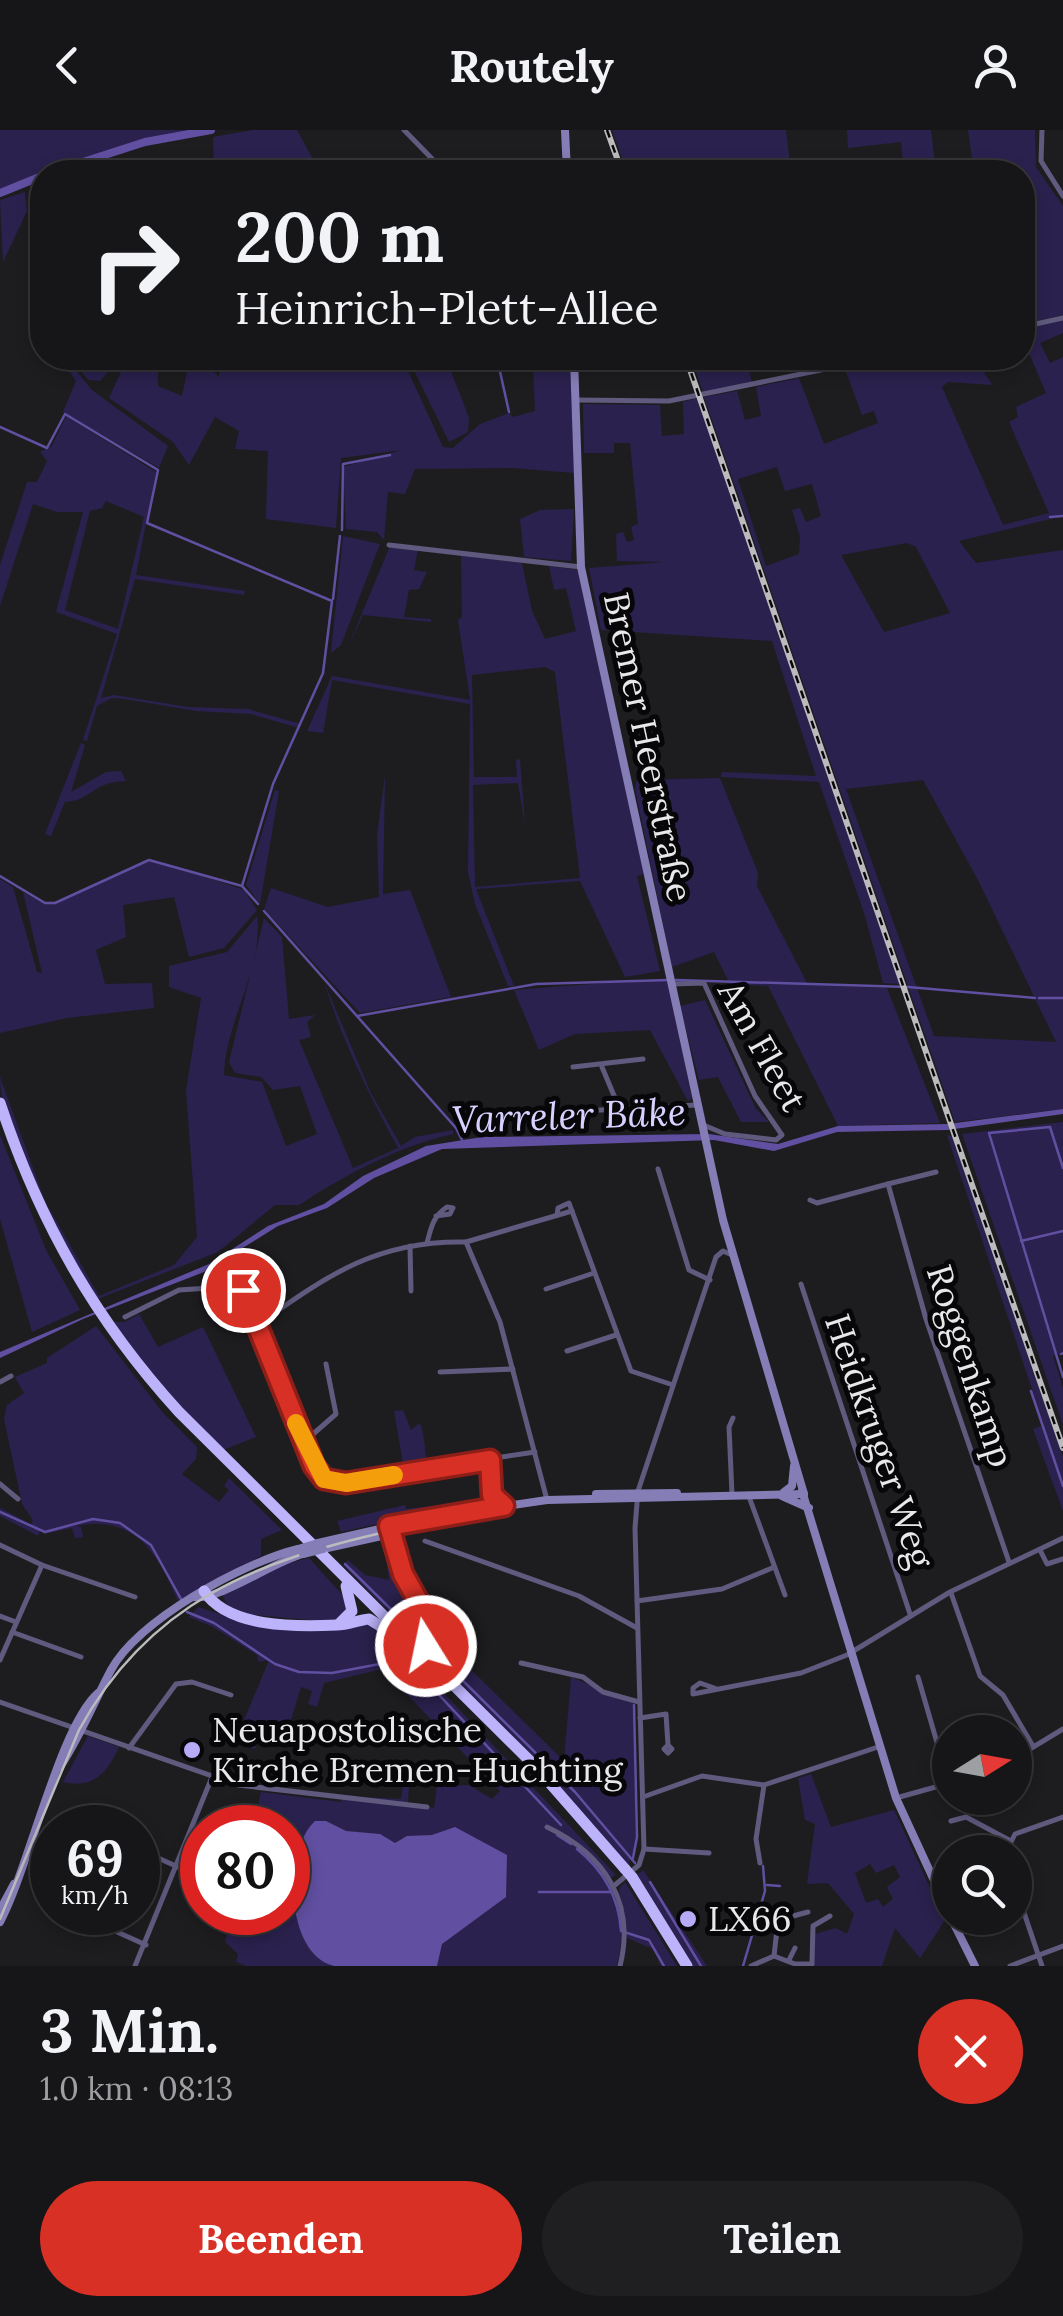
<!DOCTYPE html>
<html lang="de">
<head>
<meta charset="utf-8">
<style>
	body { margin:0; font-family:Lora,serif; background:#1f1f21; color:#f1f3f6; height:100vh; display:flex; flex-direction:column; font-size:38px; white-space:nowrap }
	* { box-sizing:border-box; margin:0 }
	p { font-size:32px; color:#9e9fa2 }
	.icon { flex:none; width:55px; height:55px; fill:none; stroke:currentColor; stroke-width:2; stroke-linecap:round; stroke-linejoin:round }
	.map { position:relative; height:1836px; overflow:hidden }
	.drawer { display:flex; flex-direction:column; background:#161618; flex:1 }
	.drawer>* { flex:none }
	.guide { position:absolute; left:30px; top:30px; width:1005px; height:210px; border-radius:40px; box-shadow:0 5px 15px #0003,0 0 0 2px #353537; background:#161618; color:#f1f3f6; overflow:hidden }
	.needle { width:65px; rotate:79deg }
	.fabs { position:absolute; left:932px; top:1585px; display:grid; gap:20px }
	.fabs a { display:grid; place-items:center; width:100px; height:100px; border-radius:50%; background:#161618; box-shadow:0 5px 15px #0003,0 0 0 2px #353537; font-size:50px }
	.speed { position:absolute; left:30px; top:1675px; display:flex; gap:20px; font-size:50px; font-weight:700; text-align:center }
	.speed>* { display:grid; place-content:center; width:130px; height:130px; border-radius:50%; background:#161618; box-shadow:0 5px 15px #0003,0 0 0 2px #353537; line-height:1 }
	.speed small { font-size:25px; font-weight:400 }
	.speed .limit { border:15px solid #d22; background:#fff; color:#111 }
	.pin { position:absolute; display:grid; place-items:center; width:85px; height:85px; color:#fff; margin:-42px; border:5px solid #fff; border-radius:50%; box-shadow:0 2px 10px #0007 }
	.me { position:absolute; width:110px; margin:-55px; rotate:350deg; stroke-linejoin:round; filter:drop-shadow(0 0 8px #0008) }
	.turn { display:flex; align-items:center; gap:35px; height:210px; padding:0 40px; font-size:45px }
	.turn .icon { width:130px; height:130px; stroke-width:2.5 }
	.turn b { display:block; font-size:70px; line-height:85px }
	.round { display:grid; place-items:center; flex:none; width:105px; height:105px; border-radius:52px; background:#1f1f21 }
	.overview { display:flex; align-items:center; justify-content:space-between; height:170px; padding:0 40px }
	h1 { font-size:60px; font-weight:700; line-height:75px }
	.primary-button { display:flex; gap:20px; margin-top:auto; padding:20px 40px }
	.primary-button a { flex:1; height:115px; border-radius:60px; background:#d93025; color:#fff; font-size:40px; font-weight:700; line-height:115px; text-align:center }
	.primary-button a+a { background:#1f1f21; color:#f1f3f6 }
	header { display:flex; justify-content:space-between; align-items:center; height:130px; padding:0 40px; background:#161618; font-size:45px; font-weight:700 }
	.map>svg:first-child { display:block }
	.green { fill:#2b214e; fill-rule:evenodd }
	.water { fill:#614fa1 }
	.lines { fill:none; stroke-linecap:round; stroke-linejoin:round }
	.stream { stroke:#614fa1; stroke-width:2.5 }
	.river { stroke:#614fa1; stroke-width:8 }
	.street { stroke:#5f5a7e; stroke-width:5 }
	.secondary { stroke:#857db6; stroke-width:8 }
	.highway { stroke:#bdb3fb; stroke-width:11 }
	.tram { stroke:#bbbbbd; stroke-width:2.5 }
	.rail-casing { stroke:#bbbbbd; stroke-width:6 }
	.rail { stroke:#070709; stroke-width:2.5; stroke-dasharray:8; stroke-linecap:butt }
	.secondary-bridge { stroke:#857db6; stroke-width:8 }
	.highway-bridge { stroke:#bdb3fb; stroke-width:11 }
	.route-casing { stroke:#8d1f18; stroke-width:25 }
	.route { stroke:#d93025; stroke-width:18 }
	.slow { stroke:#f59e0b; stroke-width:18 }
	.poi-dot { fill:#b7abf8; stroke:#070709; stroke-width:4 }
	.labels { text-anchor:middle; stroke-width:10; stroke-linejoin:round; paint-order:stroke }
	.street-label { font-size:35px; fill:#e8e8ea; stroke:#070709 }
	.poi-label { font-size:35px; fill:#e8e8ea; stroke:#070709; text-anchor:start }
	.water-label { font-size:38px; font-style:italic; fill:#d7d1ff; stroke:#070709 }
</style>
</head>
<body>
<header><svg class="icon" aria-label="back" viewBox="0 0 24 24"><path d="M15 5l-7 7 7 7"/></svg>Routely<svg class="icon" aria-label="person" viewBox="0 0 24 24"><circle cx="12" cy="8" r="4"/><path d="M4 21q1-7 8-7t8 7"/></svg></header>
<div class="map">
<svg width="1063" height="1836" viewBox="0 0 1063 1836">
	<rect width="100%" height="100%" fill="#1d1d20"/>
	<g class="green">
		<path d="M 0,0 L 207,0 C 134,13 66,36 0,62 Z"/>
		<polygon points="253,0 297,0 320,42 214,42 213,7"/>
		<polygon points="612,0 786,0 791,42 627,42"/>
		<polygon points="847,0 931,0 936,42 904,42 901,12 848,18"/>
		<polygon points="968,0 1035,0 1036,37 1063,76 1063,185 1023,194 1022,42 974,42"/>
		<polygon points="25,62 27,81 3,132 0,70"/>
		<path d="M 1063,190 L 1063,203 L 1040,213 L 1050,233 L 1063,227 L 1063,386 L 959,411 L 976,433 L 1063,420 L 1063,979 L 955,992 L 704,267 L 737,261 L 745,290 L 761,286 L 756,257 L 799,248 L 824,314 L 878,293 L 874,281 L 862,285 L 845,239 L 902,228 L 1013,228 L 984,243 L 993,255 L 948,252 L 942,257 L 1003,395 L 1049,383 L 1009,292 L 1018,287 L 1016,277 L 1046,263 L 1028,221 L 1023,223 L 1023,200 ZM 777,337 L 785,361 L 812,354 L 821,386 L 806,392 L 800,378 L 792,380 L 800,407 L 799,424 L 766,436 L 738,349 ZM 907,413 L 916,417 L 950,483 L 884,502 L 841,425 ZM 923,650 L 979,752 L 1056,912 L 934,906 L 846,659 Z"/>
		<polygon points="60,228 66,228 92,260 168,316 159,338 63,282 76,251"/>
		<polygon points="82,228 158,228 158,256 182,266 190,228 199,228 219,247 219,228 402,228 443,317 453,318 480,294 509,283 513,287 535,281 533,239 553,232 562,235 563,228 570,228 574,343 512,338 415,339 405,364 388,362 384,410 377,402 346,399 343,337 402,320 341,328 336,398 266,389 268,321 235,319 239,301 215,287 189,335 173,312 109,268 121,242 113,236 100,251 88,250 79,238"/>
		<polygon points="408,228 446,228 469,288 468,302 449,312"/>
		<polygon points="691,228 746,228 752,253 703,262"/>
		<polygon points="698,268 900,854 883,853 865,786 819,652 721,647 722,642 816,646 772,511 601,500 589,438 665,432 617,431 616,404 623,402 627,412 634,410 631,397 638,394 630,313 614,313 614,323 584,323 583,274 660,275 662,306 684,304 683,272"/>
		<path d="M 66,286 L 156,342 L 136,445 L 245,461 L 244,465 L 135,449 L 101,568 L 114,565 L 188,577 L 248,579 L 301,594 L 299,598 L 251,584 L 196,581 L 125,569 L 112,568 L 97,576 L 87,611 L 83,610 L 117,504 L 56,482 L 83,382 L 57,382 L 33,374 L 0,476 L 0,435 L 27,352 L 37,352 L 47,331 L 40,322 L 52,316 ZM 106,371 L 144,387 L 118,499 L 65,480 L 90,381 L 102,378 Z"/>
		<polygon points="574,379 571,431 524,427 520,389 540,380"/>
		<polygon points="343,406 380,414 341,515 331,523"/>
		<polygon points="390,416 418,419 414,440 427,442 419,459 409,460 404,487 431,489 431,492 363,485 348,517"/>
		<path d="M 461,425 L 522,433 L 532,481 L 545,509 L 576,501 L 566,458 L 554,460 L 549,436 L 579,440 L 644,744 L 637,746 L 660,841 L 625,847 L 580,751 L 476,759 L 514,856 L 508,856 L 475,774 L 468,742 L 470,574 L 332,550 L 323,603 L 307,601 L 332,546 L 470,570 L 458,490 L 462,487 ZM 545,537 L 555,542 L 580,748 L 475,757 L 473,655 L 518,653 L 525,695 L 520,629 L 516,630 L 517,647 L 474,647 L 472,545 Z"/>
		<path d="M 81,613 L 85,615 L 71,662 L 106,642 L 121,641 L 126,651 C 91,652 93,670 65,672 L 51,706 L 45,704 Z"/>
		<polygon points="385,646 383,764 410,760 451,867 360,883 264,779 271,758 328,777 379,767 377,704"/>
		<polygon points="720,648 758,743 757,756 808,855 887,858 940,993 838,996 768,856 730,854 714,822 672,837 635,659 637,650"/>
		<polygon points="275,660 279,661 260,774 246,755"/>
		<polygon points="147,732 161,732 244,760 257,780 224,818 189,827 174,767 123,775 126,807 96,820 105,854 152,853 154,878 67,888 0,903 0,749 13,757 37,842 42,843 23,762 45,774 55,774"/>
		<path d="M 257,786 C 264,838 225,892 224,945 L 262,952 L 286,1016 L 317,1004 L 300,956 L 273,960 L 261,947 L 235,943 L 229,932 L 264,788 L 282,807 L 289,889 L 315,885 L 307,892 L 311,907 L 299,910 L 353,1038 L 398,1018 C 369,965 342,910 324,852 L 371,963 L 401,1016 L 415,1007 L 453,1000 L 453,1004 C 398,1016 345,1045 299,1075 L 275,1075 L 218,1122 L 95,1170 C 63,1122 0,1004 0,947 L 45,1071 L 99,1166 L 174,1135 L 197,1107 L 186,960 L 201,868 L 169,857 L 169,836 L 227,822 Z"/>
		<polygon points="644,850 668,851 692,968 688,971 650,900 575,904 539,920 514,860"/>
		<polygon points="705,870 756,979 769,992 741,992 718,947 699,950 680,876"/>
		<polygon points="1063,992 1063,1222 1053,1226 1063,1258 1063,1295 962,1004"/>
		<polygon points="0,1005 46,1120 80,1180 32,1202 0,1089"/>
		<polygon points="947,1005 952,1006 1063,1327 1063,1381 1033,1299 1044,1295"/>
		<polygon points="139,1184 158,1217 203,1197 256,1307 223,1320 182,1279 108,1192 125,1192"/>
		<path d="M 96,1196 L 164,1284 L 197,1317 L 196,1329 L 182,1344 L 219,1372 L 229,1360 L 224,1356 L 229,1348 L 282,1400 L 261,1409 L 261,1426 L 178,1471 C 157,1422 136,1385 76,1396 L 81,1397 L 83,1407 L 75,1408 L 72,1398 L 44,1404 L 41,1398 L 38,1406 L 0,1386 L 0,1378 L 31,1394 L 33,1390 L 22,1374 L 4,1289 L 7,1275 L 24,1263 L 15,1247 L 47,1233 L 47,1228 Z"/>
		<path d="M 403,1280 L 411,1300 L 420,1293 C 425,1306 425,1323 427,1337 L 404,1339 L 394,1281 Z"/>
		<polygon points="489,1369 341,1402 337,1391 405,1375 406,1379"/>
		<polygon points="390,1425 419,1480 418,1494 405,1498 343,1435 348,1430 365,1445 389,1450 386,1428"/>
		<polygon points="309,1428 349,1472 344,1487 332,1492 231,1483 222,1464 282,1435"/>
		<path d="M 198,1477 L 243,1491 L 367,1491 L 384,1500 L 616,1745 L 606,1750 C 621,1779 625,1805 617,1836 L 246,1836 L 236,1832 L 238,1824 L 225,1812 L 231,1783 L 288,1782 L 288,1698 L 253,1697 L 261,1662 L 341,1672 L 343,1666 L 401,1669 L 403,1655 L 409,1655 L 408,1673 L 434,1678 L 437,1656 L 469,1655 L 492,1669 L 500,1661 L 394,1551 L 398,1541 L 391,1537 L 324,1553 L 317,1577 L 308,1574 L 312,1561 L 301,1557 L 284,1613 L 261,1606 L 255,1619 L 235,1612 L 269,1530 L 258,1532 L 257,1525 L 213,1497 L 189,1487 Z"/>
		<polygon points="451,1520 564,1631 571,1547 633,1573 636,1719 628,1735 431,1522"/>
		<path d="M 88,1606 L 119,1617 C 107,1643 94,1659 63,1652 Z"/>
		<path d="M 811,1644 L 831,1697 L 894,1680 L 945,1790 L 920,1828 L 895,1798 L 882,1836 L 813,1836 L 815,1804 L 836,1798 L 847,1804 L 854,1784 L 828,1753 L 807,1754 L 815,1694 L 805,1690 L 798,1648 ZM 870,1734 L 876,1743 L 894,1735 L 900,1747 L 887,1757 L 893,1769 L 883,1777 L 878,1769 L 866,1773 L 855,1743 Z"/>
		<polygon points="643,1740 707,1836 691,1836 636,1746"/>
		<polygon points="625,1752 677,1836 661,1836 653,1819 627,1808 619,1759"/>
	</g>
	<g class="water">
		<polygon points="1063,979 1063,984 947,1000 837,1002 774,1021 714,1010 442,1019 374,1048 327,1078 278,1096 204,1142 83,1189 0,1228 0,1222 209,1134 268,1096 324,1074 363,1046 426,1016 482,1007 709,1004 778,1014 838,996 948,994"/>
		<path d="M 315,1691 L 326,1691 L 346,1701 L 380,1704 L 395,1713 L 407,1706 L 432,1705 L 455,1697 L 507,1725 L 506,1767 L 442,1814 L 437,1836 C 406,1836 364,1836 334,1836 C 285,1824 283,1720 315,1691 Z"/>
	</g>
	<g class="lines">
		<g class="stream">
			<polyline points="497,228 509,282"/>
			<polyline points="0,297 47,318 65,284 158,340 147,393 332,471 323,543 273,654 242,756"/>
			<polyline points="1050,387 1063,386"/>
			<polyline points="342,400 343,334 390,325"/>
			<polyline points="333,469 340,406"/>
			<polyline points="0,746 45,773 55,773 149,730 242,756 258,774"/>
			<polyline points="264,781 456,998 462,1010"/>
			<polyline points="676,850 908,857 1035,868"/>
			<polyline points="1039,868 1063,868"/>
			<polyline points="357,886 536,854 668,850"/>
			<polyline points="1063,1038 1050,997 989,1003 1063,1247"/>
			<polyline points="1021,1111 1063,1101"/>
			<polyline points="1061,1224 1063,1223"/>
			<polyline points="1031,1261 1063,1356"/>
			<polyline points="0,1382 45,1402 93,1389 120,1393 151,1415 181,1469"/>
			<polyline points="345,1434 409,1497"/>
			<polyline points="187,1482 214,1493 275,1534 299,1542 332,1543 406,1529"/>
			<polyline points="434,1522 575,1662 635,1733"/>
			<polyline points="410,1534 561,1695"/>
			<polyline points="557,1705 571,1714"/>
			<path d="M 577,1719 C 603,1740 619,1768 621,1801 L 649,1810 L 664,1836"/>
			<polyline points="633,1728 637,1707 634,1575"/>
			<polyline points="650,1752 701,1836"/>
			<polyline points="767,1755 780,1756"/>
			<polyline points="539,1762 611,1762"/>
			<polyline points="743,1836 765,1761 763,1736"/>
		</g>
		<g class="river">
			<polyline points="52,42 145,12 211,0"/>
			<polyline points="0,63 42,46"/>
		</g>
		<g class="street">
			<polyline points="404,0 445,42"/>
			<polyline points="1042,0 1041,31 1063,66"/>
			<polyline points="1022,197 1063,188"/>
			<polyline points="575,270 669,271 880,228"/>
			<polyline points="389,415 581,437"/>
			<polyline points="671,854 704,853 755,966 782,1005 776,1010 725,1004 701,994"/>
			<polyline points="573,937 643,929"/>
			<polyline points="602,937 620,980"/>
			<polyline points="582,981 697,975"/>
			<polyline points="658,1039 689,1140 710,1150"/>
			<polyline points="888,1054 936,1042"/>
			<polyline points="810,1070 817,1073 888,1054 926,1189 1009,1432"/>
			<polyline points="557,1085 558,1078 569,1073 631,1241 673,1255"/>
			<polyline points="466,1112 572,1081"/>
			<path d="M 427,1113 C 431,1098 433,1086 447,1077 L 453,1078 L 450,1084 L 436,1086"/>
			<polyline points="410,1116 411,1161"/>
			<polyline points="801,1154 910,1484"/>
			<polyline points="546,1159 594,1143"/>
			<polyline points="125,1187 179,1160 240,1156 314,1336 331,1352 535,1322"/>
			<path d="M 257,1195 C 327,1146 376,1110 466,1112 L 500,1192 L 547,1370"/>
			<polyline points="567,1221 616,1205"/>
			<polyline points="440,1242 513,1239"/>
			<polyline points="0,1252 11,1246"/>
			<polyline points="304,1312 336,1284 326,1234"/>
			<polyline points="490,1330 493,1365 503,1376"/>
			<polyline points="0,1354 18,1369"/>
			<polyline points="732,1364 729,1297 733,1288"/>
			<polyline points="748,1364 785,1465"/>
			<polyline points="425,1411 579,1466 637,1498"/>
			<polyline points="0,1415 42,1435 135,1467"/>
			<polyline points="1040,1420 1047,1434 1063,1429"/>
			<polyline points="951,1463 980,1546 1003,1565 1033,1616"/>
			<polyline points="637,1471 722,1459 772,1438"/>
			<polyline points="0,1486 16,1492"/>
			<polyline points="12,1502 81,1527"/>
			<polyline points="0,1530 42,1435"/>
			<polyline points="521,1533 583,1547 603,1562 639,1572"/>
			<polyline points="918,1547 949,1654"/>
			<polyline points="717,1559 700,1553 693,1558 693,1564 801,1543 847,1525 950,1462 1063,1408"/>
			<polyline points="0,1572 238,1655 427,1677"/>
			<polyline points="640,1588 666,1584 668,1615 672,1619 668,1623 664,1619 668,1615"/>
			<polyline points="129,1618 176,1554 192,1552 231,1565"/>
			<polyline points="1015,1628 1063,1599"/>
			<polyline points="643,1667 702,1646 764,1655 881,1616"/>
			<polyline points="896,1668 950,1653"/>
			<polyline points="951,1691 966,1687 1009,1710"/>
			<path d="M 547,1697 C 604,1724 636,1772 620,1836"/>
			<polyline points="138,1719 178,1737"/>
			<polyline points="644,1719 709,1723"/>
			<polyline points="1006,1722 1015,1704 1063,1687"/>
			<polyline points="760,1733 756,1709 764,1655"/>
			<polyline points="615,1755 639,1735 644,1719 635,1398 638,1361 716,1127 723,1121 732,1125"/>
			<polyline points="1015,1756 1042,1836"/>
			<polyline points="73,1782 146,1815"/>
			<polyline points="766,1785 778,1790"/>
			<polyline points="774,1826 778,1790 808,1782"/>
			<polyline points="789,1830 795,1818"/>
			<polyline points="812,1833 813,1796 830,1786"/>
			<polyline points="135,1836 212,1647"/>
			<polyline points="751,1836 774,1826 795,1834 812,1834"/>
			<polyline points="1010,1836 1063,1816"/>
		</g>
		<g class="secondary">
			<polyline points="565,0 567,42"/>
			<polyline points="574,228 581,437 723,1090 804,1364"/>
			<polyline points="802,1361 896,1668 950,1785"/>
			<polyline points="784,1362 792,1356 794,1336"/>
			<polyline points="596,1364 677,1363"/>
			<polyline points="782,1366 809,1378"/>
			<polyline points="318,1413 432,1387 547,1370 804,1364"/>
			<polyline points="323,1419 386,1405 389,1396"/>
			<path d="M 193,1467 C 220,1471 272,1432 303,1424"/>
			<path d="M 60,1637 C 80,1607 94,1572 111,1540 C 138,1490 244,1432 298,1419"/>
			<polyline points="0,1780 14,1754"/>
			<polyline points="951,1788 975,1836"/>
			<path d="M 0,1792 C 29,1738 60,1596 98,1563"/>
		</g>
		<g class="highway">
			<path d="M 0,973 C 39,1091 95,1190 179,1282 L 534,1635 L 625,1739"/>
			<polyline points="389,1396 403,1444 424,1480 426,1516 431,1527"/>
			<path d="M 204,1461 C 228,1498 296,1497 337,1495 C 348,1495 358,1490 369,1489 L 398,1507"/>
			<polyline points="340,1493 352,1481 346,1456"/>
			<polyline points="632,1747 687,1836"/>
		</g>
		<path class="tram" d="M 0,1789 L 79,1600 C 149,1472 256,1431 390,1401"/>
		<g class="rail-casing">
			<g id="rail">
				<polyline points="607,0 622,42"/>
				<polyline points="686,228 1063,1318"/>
			</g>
		</g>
		<use href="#rail" class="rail"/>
		<g class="secondary-bridge">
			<polyline points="298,1419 318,1413"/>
			<polyline points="303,1424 323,1419"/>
		</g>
		<polyline class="highway-bridge" points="625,1739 632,1747"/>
	</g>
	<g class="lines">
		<g class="route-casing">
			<polyline id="route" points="243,1160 314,1336 324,1349 346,1353 490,1330 492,1365 504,1376 389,1396 403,1444 426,1485 426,1516"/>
		</g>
		<use href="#route" class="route"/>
		<polyline class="slow" points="296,1293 324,1349 346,1353 394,1345"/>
	</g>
	<g class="poi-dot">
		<circle cx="192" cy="1620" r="10"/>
		<circle cx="688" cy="1789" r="10"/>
	</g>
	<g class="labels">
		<g class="street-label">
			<text transform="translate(648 617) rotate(78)" y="12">Bremer Heerstraße</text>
			<text transform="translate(762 916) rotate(61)" y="12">Am Fleet</text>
			<text transform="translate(970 1236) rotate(72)" y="12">Roggenkamp</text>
			<text transform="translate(879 1311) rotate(71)" y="12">Heidkruger Weg</text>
		</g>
		<g class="poi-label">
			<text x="212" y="1612">Neuapostolische<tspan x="212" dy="40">Kirche Bremen-Huchting</tspan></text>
			<text x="708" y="1801">LX66</text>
		</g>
		<g class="water-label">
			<text transform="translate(569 986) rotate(-2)" y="13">Varreler Bäke</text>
		</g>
	</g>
</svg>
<div class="fabs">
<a><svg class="needle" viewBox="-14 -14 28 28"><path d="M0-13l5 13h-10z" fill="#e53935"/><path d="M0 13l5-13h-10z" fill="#9e9fa2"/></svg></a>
<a><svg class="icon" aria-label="search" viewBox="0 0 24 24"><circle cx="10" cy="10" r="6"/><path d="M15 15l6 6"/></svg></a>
</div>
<div class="speed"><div>69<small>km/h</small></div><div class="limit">80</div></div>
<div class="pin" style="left:243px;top:1160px;background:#d93025"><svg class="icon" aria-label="arrive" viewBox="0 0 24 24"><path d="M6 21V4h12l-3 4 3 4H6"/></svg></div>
<svg class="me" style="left:426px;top:1516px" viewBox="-20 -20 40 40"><circle r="17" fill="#d93025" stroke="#fff" stroke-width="3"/><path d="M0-11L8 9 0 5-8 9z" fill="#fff"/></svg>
<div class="guide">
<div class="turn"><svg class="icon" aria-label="right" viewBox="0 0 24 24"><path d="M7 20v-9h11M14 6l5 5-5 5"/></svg><div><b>200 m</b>Heinrich-Plett-Allee</div></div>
</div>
</div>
<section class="drawer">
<div class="overview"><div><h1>3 Min.</h1><p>1.0 km · 08:13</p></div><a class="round" style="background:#d93025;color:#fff"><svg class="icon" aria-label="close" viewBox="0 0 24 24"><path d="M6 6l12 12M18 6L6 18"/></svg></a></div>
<div class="primary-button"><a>Beenden</a><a>Teilen</a></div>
</section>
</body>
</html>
